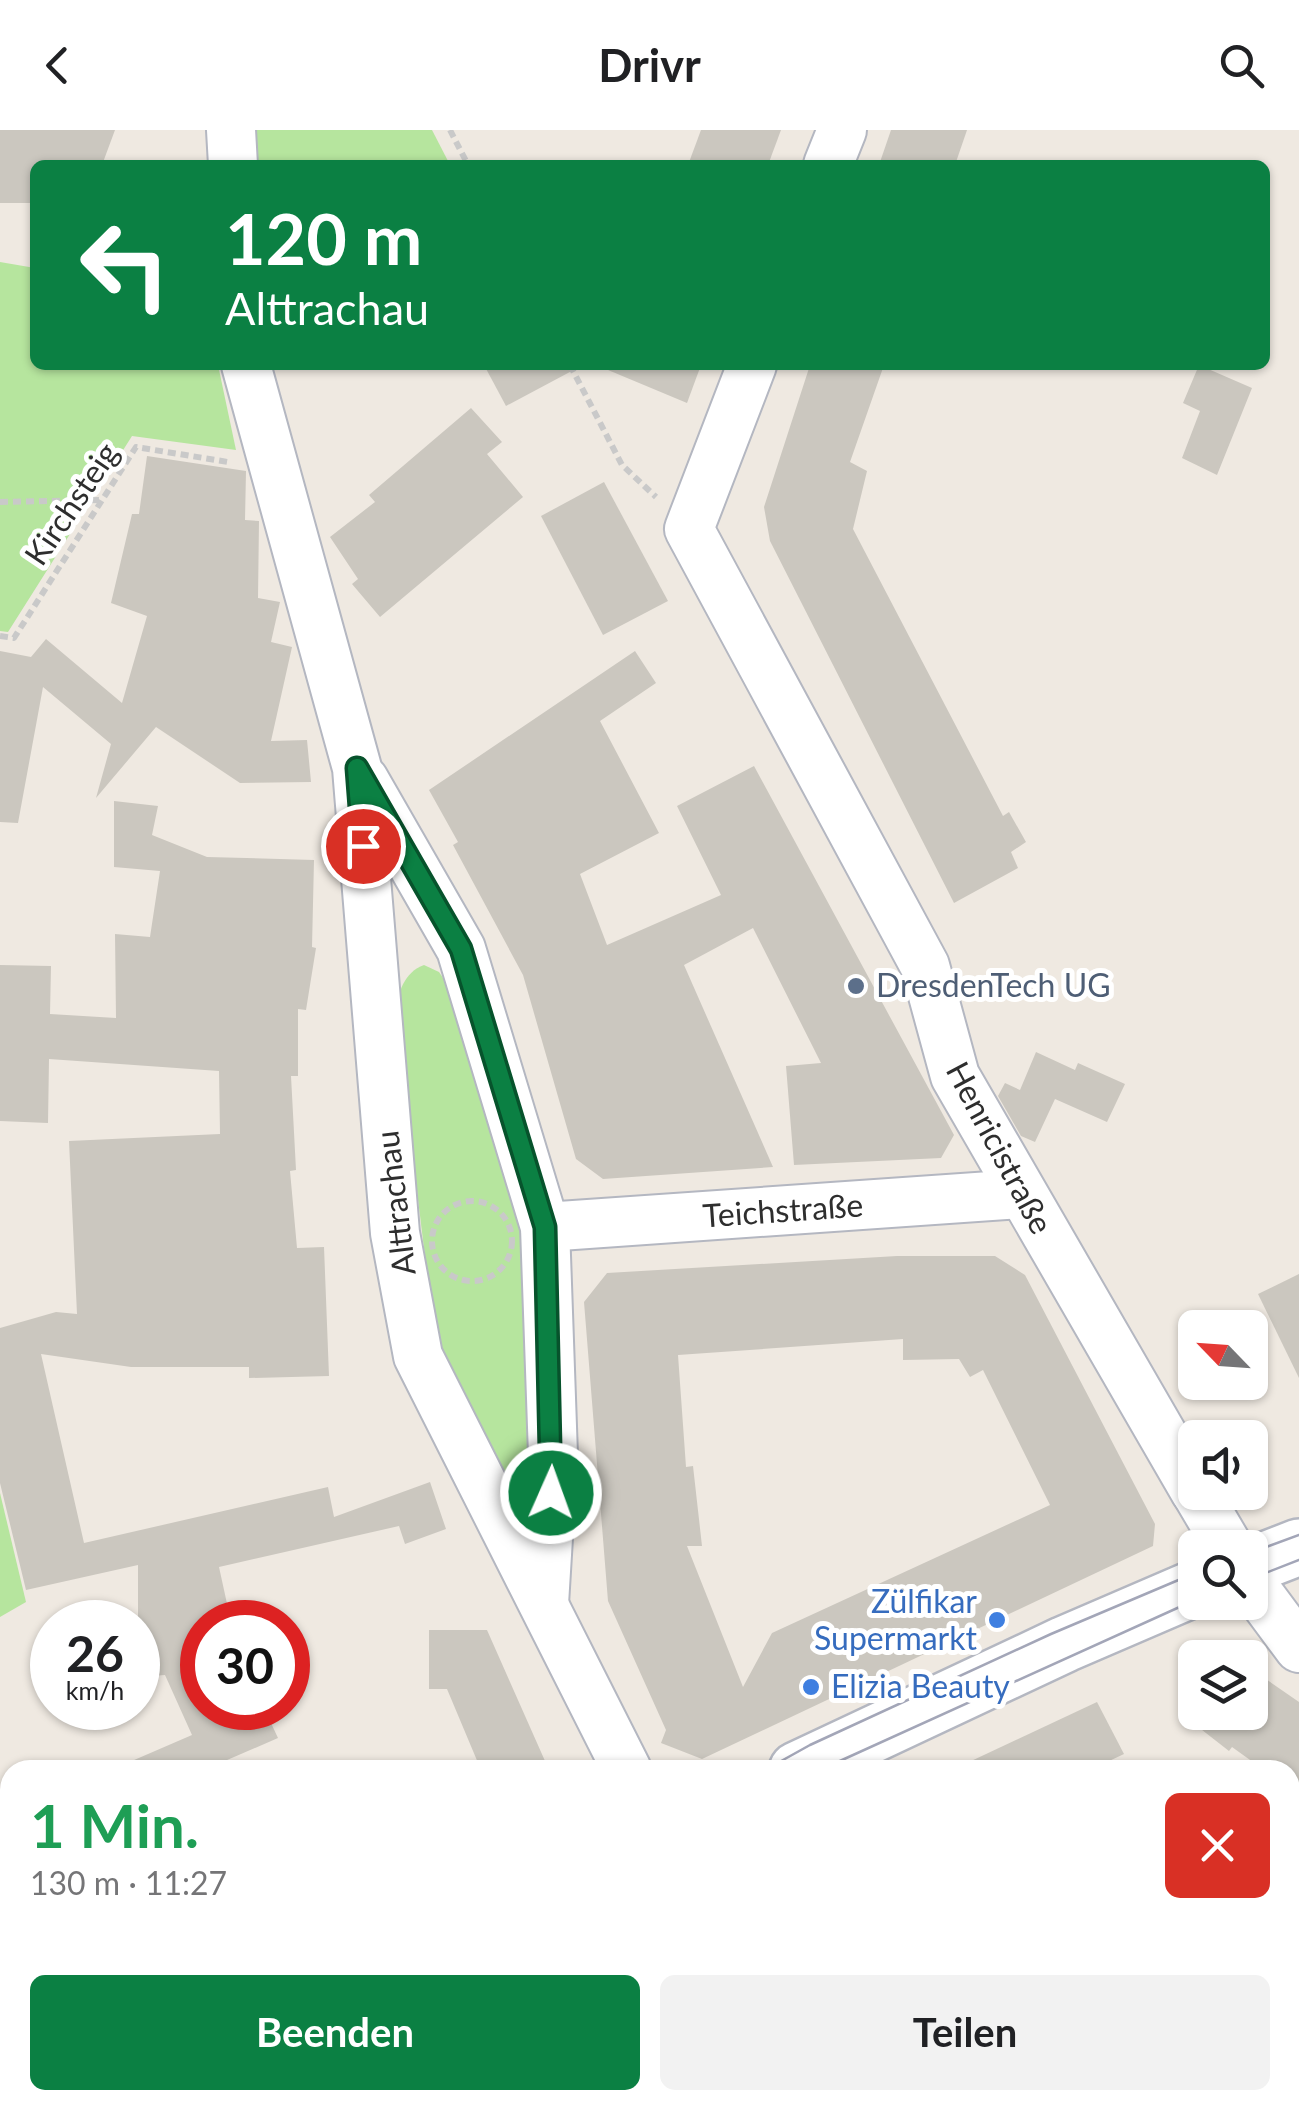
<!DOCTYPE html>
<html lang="de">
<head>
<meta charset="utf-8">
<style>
	body { margin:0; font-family:Lato,sans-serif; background:#f2f2f2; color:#202124; height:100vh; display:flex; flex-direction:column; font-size:38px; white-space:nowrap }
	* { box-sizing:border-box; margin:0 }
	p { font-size:32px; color:#757577 }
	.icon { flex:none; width:55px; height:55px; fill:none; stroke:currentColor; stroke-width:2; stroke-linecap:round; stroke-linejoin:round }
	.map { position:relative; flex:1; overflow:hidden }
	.details { position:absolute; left:0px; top:1630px; width:1300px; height:350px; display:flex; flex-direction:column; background:#fff; border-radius:30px 30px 0 0; box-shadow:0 2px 8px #0004 }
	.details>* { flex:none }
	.banner { position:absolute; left:30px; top:30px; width:1240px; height:210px; border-radius:15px; box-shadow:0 2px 8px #0004; background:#0b8043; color:#fff; overflow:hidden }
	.needle { width:65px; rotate:295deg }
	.fabs { position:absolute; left:1178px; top:1180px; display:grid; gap:20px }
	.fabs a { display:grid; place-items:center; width:90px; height:90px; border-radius:15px; background:#fff; box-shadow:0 2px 8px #0004; font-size:50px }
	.speed { position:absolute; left:30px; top:1470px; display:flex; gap:20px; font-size:50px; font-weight:700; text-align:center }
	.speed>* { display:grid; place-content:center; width:130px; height:130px; border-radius:50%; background:#fff; box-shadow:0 2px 8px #0004; line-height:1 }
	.speed small { font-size:25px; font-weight:400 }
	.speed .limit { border:15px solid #d22; background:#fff; color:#111 }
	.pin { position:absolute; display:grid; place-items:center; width:85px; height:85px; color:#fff; margin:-42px; border:5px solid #fff; border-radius:50%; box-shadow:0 2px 10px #0007 }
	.me { position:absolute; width:110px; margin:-55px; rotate:2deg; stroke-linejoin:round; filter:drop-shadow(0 0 8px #0008) }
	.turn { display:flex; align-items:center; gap:35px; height:210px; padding:0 30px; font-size:45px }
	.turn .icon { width:130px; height:130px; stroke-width:2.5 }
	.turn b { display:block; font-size:70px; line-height:85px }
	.round { display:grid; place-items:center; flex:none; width:105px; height:105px; border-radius:15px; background:#f2f2f2 }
	.summary { display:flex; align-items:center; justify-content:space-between; height:170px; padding:0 30px }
	h1 { font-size:60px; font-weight:700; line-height:75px; color:#1e9e55 }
	.action { display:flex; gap:20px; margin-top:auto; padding:20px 30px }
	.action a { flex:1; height:115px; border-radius:15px; background:#0b8043; color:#fff; font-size:40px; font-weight:700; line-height:115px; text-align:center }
	.action a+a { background:#f2f2f2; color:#202124 }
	header { display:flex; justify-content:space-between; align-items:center; height:130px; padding:0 30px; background:#fff; font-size:45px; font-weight:700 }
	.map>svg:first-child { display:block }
	.green { fill:#b6e59e }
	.building { fill:#cbc7bf; fill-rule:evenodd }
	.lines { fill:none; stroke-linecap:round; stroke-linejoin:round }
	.street-casing { stroke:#b4b7c1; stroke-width:52 }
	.secondary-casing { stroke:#b4b7c1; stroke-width:60 }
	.path { stroke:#c9c9c9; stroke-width:6; stroke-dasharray:8 5; stroke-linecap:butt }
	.street { stroke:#fff; stroke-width:48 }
	.secondary { stroke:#fff; stroke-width:55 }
	.tram { stroke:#a3a6b8; stroke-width:2.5 }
	.route-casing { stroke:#07532c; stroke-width:25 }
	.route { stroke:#0b8043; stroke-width:18 }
	.service-dot { fill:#5c6f8a; stroke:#fff; stroke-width:4 }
	.shop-dot { fill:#3f7fe0; stroke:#fff; stroke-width:4 }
	.labels { text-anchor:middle; stroke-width:10; stroke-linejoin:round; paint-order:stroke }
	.street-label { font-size:32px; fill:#2e2e2e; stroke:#fff }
	.service-label { font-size:32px; fill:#4e5e75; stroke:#fff; text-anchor:start }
	.shop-label { font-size:32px; fill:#366cbe; stroke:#fff; text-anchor:end }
</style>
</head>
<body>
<header><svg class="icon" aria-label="back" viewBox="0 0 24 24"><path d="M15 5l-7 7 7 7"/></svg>Drivr<svg class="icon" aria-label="search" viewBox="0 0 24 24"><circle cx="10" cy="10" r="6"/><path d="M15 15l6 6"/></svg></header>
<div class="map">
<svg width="1299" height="1980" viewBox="0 0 1299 1980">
	<rect width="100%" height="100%" fill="#efe9e1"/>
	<g class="green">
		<polygon points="257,0 432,0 448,31 255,35"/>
		<polygon points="0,132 35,138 35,235 218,235 236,320 132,306 8,502 0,501"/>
		<path d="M 424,835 L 439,842 L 456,867 L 520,1098 L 539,1370 L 528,1388 L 519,1384 L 437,1224 L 395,882 C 398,863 404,842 424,835 Z"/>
		<polygon points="0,1363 26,1472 0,1487"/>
	</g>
	<g class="building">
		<polygon points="0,0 115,0 102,35 35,35 35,73 0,73"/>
		<polygon points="701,0 781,0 768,35 688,35"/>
		<polygon points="891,0 967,0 955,35 879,35"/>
		<polygon points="484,235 583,235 506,276"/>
		<polygon points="596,235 701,235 687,273"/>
		<polygon points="810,235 884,235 850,332 867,341 853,399 1003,686 1009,682 1026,712 1011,722 1018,738 954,773 770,411 764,377"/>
		<polygon points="1199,235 1252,258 1217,345 1182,328 1200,281 1183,273"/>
		<polygon points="471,278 502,312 487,324 523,367 380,487 352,454 358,449 330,407 375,372 369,365"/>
		<polygon points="147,326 246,341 245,390 259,391 258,468 280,472 271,512 292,517 271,611 307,610 311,652 240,653 156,597 96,668 111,614 43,557 18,693 0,692 0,521 31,527 46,509 122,573 147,486 111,473 132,384 139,384"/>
		<polygon points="604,352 668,471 603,505 541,386"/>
		<polygon points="635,521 656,553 600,591 659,703 580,744 607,815 721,765 677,676 754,636 954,1005 941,1028 794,1035 786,936 821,933 753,798 684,835 773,1037 603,1049 576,1029 523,845 453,715 458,712 429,660"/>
		<polygon points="114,671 158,676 152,705 207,727 314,730 312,817 316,818 306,880 298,879 298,946 291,946 296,1040 290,1041 297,1118 324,1117 329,1246 249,1248 249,1237 131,1237 41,1224 84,1413 328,1357 334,1387 430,1352 446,1399 405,1414 399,1396 219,1437 231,1492 202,1492 202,1578 264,1578 278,1608 204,1640 111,1640 192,1605 165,1545 138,1547 138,1435 26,1460 0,1353 0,1198 56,1182 77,1184 69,1011 220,1004 219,941 49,929 48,993 0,991 0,835 51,836 50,884 116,888 115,804 150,807 160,741 114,737"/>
		<polygon points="1036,922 1075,940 1078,933 1125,954 1107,992 1055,969 1035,1012 1021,1006 998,966 1005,953 1020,960"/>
		<path d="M 897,1126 L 995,1126 L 1025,1145 L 1155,1394 L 1153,1416 L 702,1629 L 661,1613 L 666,1600 L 608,1471 L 584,1172 L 607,1143 ZM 903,1209 L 903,1230 L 959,1229 L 970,1247 L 983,1240 L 1050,1375 L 772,1503 L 743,1557 L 687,1416 L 702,1416 L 693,1336 L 686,1337 L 678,1225 Z"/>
		<polygon points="1299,1144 1299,1248 1258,1164"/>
		<polygon points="429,1500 487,1500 549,1640 481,1640 447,1559 429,1559"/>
		<polygon points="1250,1538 1299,1572 1299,1664 1290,1658 1290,1640 1264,1640 1232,1617 1229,1621 1179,1582 1195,1556 1195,1582 1250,1582"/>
		<polygon points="1097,1572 1124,1624 1090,1640 952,1640"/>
	</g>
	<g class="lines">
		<g class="street-casing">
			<g id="street">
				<polyline points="231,0 233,35"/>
				<polyline points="828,35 842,0"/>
				<polyline points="246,235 357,638 395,1103 418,1226 627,1640"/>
				<polyline points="752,235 689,399 925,836 955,946 1195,1361"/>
				<polyline points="364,650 461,819 545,1097 553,1325 544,1474"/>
				<polyline points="545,1097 1020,1064"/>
				<polyline points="1196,1362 1229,1418"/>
				<polyline points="1250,1452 1299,1518"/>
				<polyline points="965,1970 987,1980"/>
			</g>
		</g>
		<g class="secondary-casing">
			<g id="secondary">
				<polyline points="1250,1436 1299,1417"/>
				<polyline points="797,1640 1065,1514 1195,1458"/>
				<polyline points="562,1980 567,1970"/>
			</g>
		</g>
		<g class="path">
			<polyline points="450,0 468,35"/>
			<polyline points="570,235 622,335 656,367"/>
			<polyline points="0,372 100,370"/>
			<polyline points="0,506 14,508 136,317 228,332"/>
			<circle cx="472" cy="1111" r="40"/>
		</g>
		<use href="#street" class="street"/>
		<use href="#secondary" class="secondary"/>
		<g class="tram">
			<polyline points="1250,1423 1299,1405"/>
			<polyline points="1250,1449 1299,1430"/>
			<polyline points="765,1640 810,1615 1051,1504 1195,1443"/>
			<polyline points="820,1640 1195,1470"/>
			<polyline points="548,1980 553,1970"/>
			<polyline points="579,1980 584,1970"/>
		</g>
	</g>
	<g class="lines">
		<g class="route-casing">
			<polyline id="route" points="363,716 357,638 461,819 545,1097 551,1363"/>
		</g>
		<use href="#route" class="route"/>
	</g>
	<circle class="service-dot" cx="856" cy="856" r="10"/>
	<g class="shop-dot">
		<circle cx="997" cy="1490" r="10"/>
		<circle cx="811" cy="1557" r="10"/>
	</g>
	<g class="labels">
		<g class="street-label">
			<text transform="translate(72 374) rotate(-56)" y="11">Kirchsteig</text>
			<text transform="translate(999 1018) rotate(62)" y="11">Henricistraße</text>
			<text transform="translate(396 1073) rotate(-97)" y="11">Alttrachau</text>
			<text transform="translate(783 1081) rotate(-4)" y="11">Teichstraße</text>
		</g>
		<g class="service-label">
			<text x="876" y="867">DresdenTech UG</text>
		</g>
		<g class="shop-label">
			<text x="977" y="1483">Zülfikar<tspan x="977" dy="37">Supermarkt</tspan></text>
			<text x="831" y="1568" text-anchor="start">Elizia Beauty</text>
		</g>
	</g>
</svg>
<div class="fabs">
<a><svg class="needle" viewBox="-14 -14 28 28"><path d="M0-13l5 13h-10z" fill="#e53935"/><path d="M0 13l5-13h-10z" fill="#757577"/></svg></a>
<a><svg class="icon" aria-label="sound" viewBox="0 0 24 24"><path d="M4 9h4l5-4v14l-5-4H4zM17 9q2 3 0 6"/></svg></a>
<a><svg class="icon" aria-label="search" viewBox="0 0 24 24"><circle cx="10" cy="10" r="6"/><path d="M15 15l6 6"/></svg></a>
<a><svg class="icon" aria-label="layers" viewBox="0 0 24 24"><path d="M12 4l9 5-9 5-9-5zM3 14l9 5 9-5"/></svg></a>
</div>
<div class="speed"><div>26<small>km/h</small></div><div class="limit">30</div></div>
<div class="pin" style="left:363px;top:716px;background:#d93025"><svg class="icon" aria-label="arrive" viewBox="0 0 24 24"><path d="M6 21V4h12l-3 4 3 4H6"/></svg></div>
<svg class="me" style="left:551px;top:1363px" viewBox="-20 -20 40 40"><circle r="17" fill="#0b8043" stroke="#fff" stroke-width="3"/><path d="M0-11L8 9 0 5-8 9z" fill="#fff"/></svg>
<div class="banner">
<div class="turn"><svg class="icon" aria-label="left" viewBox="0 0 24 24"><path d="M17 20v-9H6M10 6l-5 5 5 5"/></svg><div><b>120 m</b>Alttrachau</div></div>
</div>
<section class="details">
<div class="summary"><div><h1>1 Min.</h1><p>130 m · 11:27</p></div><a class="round" style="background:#d93025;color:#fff"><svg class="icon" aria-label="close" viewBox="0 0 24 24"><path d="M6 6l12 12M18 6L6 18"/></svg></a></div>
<div class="action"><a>Beenden</a><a>Teilen</a></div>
</section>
</div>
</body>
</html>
